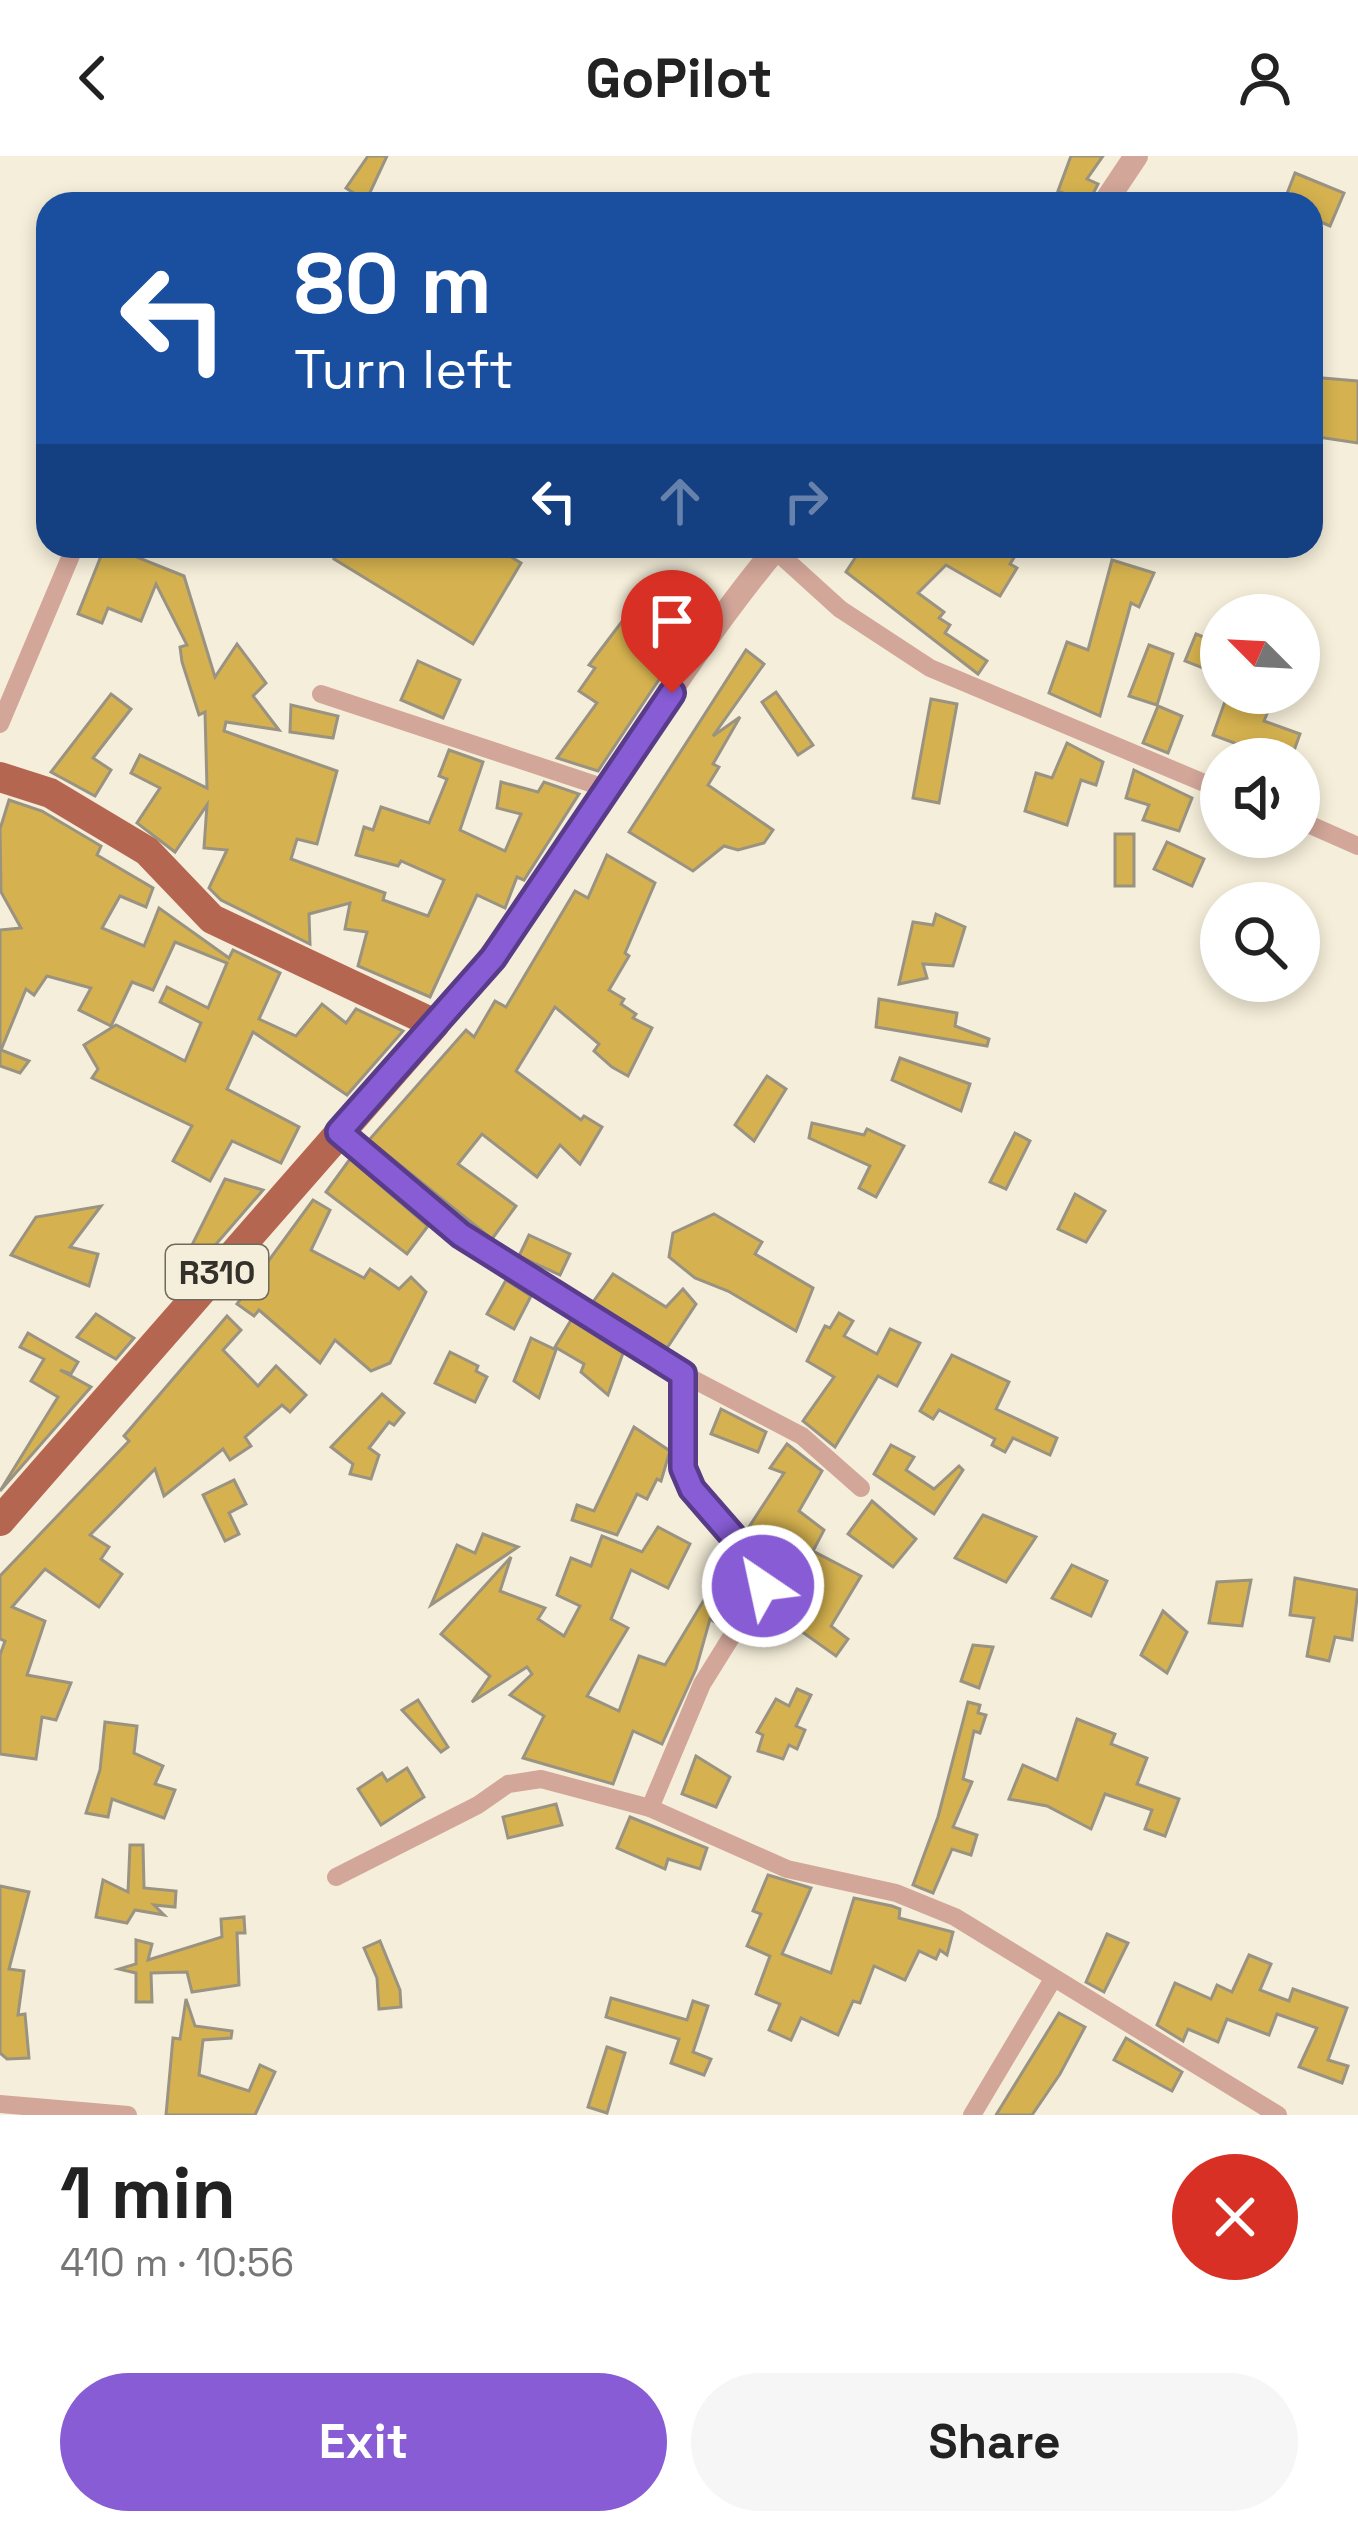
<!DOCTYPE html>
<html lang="en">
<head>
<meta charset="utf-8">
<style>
	body { margin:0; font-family:"Space Grotesk",sans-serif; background:#f6f6f6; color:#222; height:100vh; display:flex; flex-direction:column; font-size:45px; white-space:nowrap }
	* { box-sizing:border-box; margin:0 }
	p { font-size:39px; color:#767676 }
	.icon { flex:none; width:66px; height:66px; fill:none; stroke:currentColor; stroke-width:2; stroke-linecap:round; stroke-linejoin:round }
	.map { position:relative; height:1959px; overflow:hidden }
	.drawer { display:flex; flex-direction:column; background:#fff; flex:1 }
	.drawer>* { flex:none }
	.banner { position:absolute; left:36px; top:36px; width:1287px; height:366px; border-radius:36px; box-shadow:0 6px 18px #0003; background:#1a4fa0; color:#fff; overflow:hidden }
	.needle { width:78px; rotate:294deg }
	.buttons { position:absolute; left:1200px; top:438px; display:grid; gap:24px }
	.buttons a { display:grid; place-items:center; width:120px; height:120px; border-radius:50%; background:#fff; box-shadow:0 6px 18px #0003; font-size:60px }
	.pin { position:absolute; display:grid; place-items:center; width:102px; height:102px; color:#fff; margin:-123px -51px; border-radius:50% 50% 50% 0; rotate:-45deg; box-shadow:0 0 12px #0007 }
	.pin .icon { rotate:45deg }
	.me { position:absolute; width:132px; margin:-66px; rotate:326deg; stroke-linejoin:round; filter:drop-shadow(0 0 9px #0008) }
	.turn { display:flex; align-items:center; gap:42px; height:252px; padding:0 60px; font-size:54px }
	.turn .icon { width:156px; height:156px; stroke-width:2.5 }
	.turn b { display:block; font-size:84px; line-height:102px }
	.lanes { display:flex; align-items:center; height:114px; padding:0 60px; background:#0003; justify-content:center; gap:60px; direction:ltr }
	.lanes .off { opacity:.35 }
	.round { display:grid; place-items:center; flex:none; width:126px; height:126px; border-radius:63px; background:#f6f6f6 }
	.overview { display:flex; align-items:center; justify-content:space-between; height:204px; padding:0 60px }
	h1 { font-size:72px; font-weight:600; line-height:90px }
	.action { display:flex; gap:24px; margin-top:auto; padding:24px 60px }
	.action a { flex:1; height:138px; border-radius:72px; background:#875cd5; color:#fff; font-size:48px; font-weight:600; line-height:138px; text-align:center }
	.action a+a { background:#f6f6f6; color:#222 }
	header { display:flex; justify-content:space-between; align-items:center; height:156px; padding:0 60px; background:#fff; font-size:54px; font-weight:600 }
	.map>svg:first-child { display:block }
	.building { fill:#d5b24f; stroke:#9a9381; stroke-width:3 }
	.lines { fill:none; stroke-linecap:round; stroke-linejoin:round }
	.minor { stroke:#d2a699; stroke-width:18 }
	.tertiary { stroke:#d2a699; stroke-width:24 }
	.primary { stroke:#b46651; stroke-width:30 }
	.route-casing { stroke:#583c8a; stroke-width:30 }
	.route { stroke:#875cd5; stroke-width:21 }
	.labels { text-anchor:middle; stroke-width:9; stroke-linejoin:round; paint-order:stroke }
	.shield { fill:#f5eeda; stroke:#6d6a5e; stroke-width:3 }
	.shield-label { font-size:33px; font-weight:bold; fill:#333129 }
</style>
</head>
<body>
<header><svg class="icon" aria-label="back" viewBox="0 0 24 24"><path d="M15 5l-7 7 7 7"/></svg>GoPilot<svg class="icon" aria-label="person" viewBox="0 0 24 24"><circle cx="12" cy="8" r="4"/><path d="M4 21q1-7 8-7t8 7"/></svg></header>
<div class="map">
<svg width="1358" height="1959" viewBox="0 0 1358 1959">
	<rect width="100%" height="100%" fill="#f5eeda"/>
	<g class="building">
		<polygon points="368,0 387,0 366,45 346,32"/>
		<polygon points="1071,0 1103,0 1087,23 1098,28 1088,48 1071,48 1075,42 1058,35"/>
		<polygon points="1295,17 1344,37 1330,70 1311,62 1311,48 1283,48"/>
		<polygon points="1311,221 1358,225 1358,287 1311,280"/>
		<polygon points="105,390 133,390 129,398 184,420 215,521 237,488 266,527 253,540 279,574 226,566 224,575 337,615 317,688 297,683 291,703 385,737 383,744 428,760 444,724 401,705 398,710 356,699 364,671 373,674 381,651 429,667 447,623 439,620 449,594 483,606 460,674 505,695 521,658 497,652 501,626 538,636 544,626 579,638 524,724 517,721 505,752 477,739 430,841 358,810 367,776 345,773 350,747 309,758 310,788 221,744 209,732 227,694 204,692 207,649 175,696 137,667 160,632 131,617 140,599 207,632 205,556 199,559 182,506 180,491 187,489 156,428 141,465 108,452 102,467 78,458"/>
		<polygon points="342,390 508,390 503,396 521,407 473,488 334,403"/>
		<polygon points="863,390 963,390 975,400 982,390 1007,390 1017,397 1010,408 1017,412 1000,440 946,409 918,437 944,456 939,462 950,469 945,477 987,505 978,518 846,416"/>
		<polygon points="1112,404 1154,417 1139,451 1131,447 1100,560 1049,537 1067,486 1088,494"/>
		<polygon points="665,442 688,456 666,495 674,501 598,615 557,602 597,547 579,535 595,512 589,509 630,455 651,465"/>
		<polygon points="1196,478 1221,488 1221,519 1185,505"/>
		<polygon points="1149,489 1173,498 1157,549 1129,540"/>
		<polygon points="746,494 764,508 713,580 740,561 713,608 719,611 708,629 773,674 764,687 738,694 724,690 693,715 629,676"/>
		<polygon points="418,505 460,524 443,562 401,544"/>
		<polygon points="776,536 813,589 798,599 762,546"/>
		<polygon points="1228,537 1271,548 1264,565 1300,578 1291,603 1243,603 1248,592 1213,579"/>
		<polygon points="111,538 131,553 93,602 111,614 95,640 51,616"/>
		<polygon points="931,543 957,548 939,647 913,642"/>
		<polygon points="291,549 338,560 333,582 290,576"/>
		<polygon points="1158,550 1182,560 1168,597 1143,587"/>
		<polygon points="1067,587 1103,606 1096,629 1081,624 1067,669 1025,655 1036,617 1052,622"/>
		<polygon points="1134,614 1192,642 1179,675 1143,664 1149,649 1126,642"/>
		<polygon points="9,644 42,655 101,690 97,699 153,732 146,751 120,740 102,772 144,790 159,752 229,802 233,794 280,817 259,863 296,880 322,848 346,867 356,853 403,875 347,939 253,876 227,933 299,971 281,1007 232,985 210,1025 173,1005 192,970 92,922 98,913 84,889 116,869 185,905 201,867 160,846 167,831 208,852 227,807 175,786 153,834 132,826 111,870 79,854 91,832 47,820 34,839 26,833 1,894 29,905 20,917 0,910 0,774 21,772 1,736 0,673"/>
		<rect x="1115" y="678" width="19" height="52"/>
		<polygon points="1167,686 1204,703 1192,730 1154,713"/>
		<polygon points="607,699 655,727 625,797 629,800 609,834 624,843 621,848 636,858 633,862 652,872 628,920 612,911 594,895 599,888 555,851 516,915 581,964 584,960 602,971 580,1008 560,989 537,1021 482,978 458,1008 516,1050 492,1083 369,984 466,874 474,881 495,845 506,851 575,735 588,742"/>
		<polygon points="936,758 965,771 953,810 923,808 927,822 899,828 913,766 933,769"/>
		<polygon points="879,843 957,857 955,870 989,883 987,890 876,871"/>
		<polygon points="900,902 970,928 961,955 892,924"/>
		<polygon points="767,920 786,933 754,985 735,969"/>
		<polygon points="812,967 864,979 867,973 904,990 876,1041 859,1032 870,1010 809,982"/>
		<polygon points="1015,977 1030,985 1006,1033 990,1026"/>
		<polygon points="350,1003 428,1070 407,1098 326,1036"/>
		<polygon points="225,1023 263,1034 185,1124 177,1119"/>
		<polygon points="1075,1038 1105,1055 1086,1086 1058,1073"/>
		<polygon points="313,1044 330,1054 311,1094 364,1122 370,1113 399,1133 411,1121 426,1136 390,1207 371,1215 335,1184 320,1207 259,1154 254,1160 237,1148"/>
		<polygon points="101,1050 70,1091 98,1098 89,1130 11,1099 36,1061"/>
		<polygon points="714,1058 762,1086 755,1098 813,1132 796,1175 728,1135 695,1122 669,1101 673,1077"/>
		<polygon points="529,1079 570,1098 560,1119 519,1100"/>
		<polygon points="613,1118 666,1151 683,1133 696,1148 667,1192 593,1146"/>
		<polygon points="506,1124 531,1140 514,1173 487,1158"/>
		<polygon points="839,1157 853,1165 844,1180 877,1198 890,1173 920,1187 897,1230 878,1220 835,1291 803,1265 834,1221 807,1205 825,1170 830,1172"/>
		<polygon points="96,1158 134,1182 116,1203 77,1181"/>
		<polygon points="227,1160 241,1174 223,1194 258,1230 276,1210 306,1239 290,1256 282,1249 245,1281 251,1290 230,1304 223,1293 164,1340 155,1313 90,1379 109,1391 101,1403 122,1418 99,1451 45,1413 12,1451 45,1465 27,1519 71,1527 56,1564 42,1561 36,1603 0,1598 0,1499 5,1485 0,1483 0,1420 129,1285 124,1280"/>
		<polygon points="571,1164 623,1197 608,1239 581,1216 584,1208 555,1191"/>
		<polygon points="28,1177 78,1206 71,1218 60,1214 91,1231 0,1335 58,1241 31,1225 44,1203 20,1191"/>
		<polygon points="531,1182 556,1194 539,1242 514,1225"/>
		<polygon points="450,1196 478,1210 476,1215 487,1221 475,1246 435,1227"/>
		<polygon points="952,1199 1009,1226 996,1253 1057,1282 1050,1299 1013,1282 1005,1296 992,1289 995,1283 939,1254 933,1263 920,1255"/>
		<polygon points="382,1238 404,1257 394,1269 389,1266 369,1292 379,1299 371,1323 350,1318 353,1308 331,1291"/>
		<polygon points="721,1253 766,1276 758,1296 711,1278"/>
		<polygon points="634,1271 670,1295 661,1325 657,1323 647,1343 637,1338 617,1379 572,1364 577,1349 594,1355"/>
		<polygon points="787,1288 822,1315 799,1355 824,1374 813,1395 861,1420 831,1470 848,1483 836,1500 798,1473 816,1448 778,1422 790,1402 747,1374 784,1317 770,1312"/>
		<polygon points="891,1289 914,1301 906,1314 934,1333 959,1310 963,1314 934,1358 874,1318"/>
		<polygon points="234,1324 246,1348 229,1357 239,1378 225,1385 203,1339"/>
		<polygon points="872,1345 916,1383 893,1411 848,1378"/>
		<polygon points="983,1359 1036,1381 1006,1426 955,1402"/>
		<polygon points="658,1371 690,1388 668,1432 631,1414 611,1463 628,1472 587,1540 619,1555 639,1500 665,1509 716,1424 737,1435 718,1468 710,1463 696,1513 662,1588 633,1575 613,1628 523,1602 544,1560 510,1539 532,1518 527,1511 472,1546 490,1520 441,1478 511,1401 500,1435 545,1452 538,1463 564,1480 580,1450 557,1439 571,1402 591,1410 602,1380 642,1396"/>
		<polygon points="483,1378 518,1391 431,1449 457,1389 475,1397"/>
		<polygon points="1072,1409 1107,1425 1091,1460 1052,1442"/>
		<polygon points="1295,1422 1358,1434 1352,1484 1335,1481 1329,1505 1307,1500 1314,1462 1290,1459"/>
		<polygon points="1251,1424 1242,1470 1209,1467 1217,1426"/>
		<polygon points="1163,1455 1187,1476 1167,1517 1141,1499"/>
		<polygon points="973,1489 993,1491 979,1532 961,1525"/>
		<polygon points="797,1533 811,1539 796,1570 805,1574 797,1593 789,1589 783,1603 758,1595 763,1579 757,1576 776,1543 789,1550"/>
		<polygon points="418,1544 448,1591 441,1596 402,1554"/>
		<polygon points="968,1546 980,1549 978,1557 986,1559 980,1577 974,1575 963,1623 972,1626 953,1671 977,1679 971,1699 952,1693 933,1737 913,1729 938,1661"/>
		<polygon points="1077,1563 1115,1578 1111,1588 1147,1602 1137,1628 1179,1643 1165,1680 1145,1673 1152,1654 1105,1638 1091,1673 1047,1650 1009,1643 1023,1609 1057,1624"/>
		<polygon points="105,1566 137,1570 134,1597 163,1610 155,1628 175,1634 164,1662 112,1643 108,1661 86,1657 100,1614"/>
		<polygon points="696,1600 730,1621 716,1651 682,1638"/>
		<polygon points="407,1612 424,1641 381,1669 358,1633 382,1617 387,1625"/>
		<polygon points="556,1648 562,1669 508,1682 503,1661"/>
		<polygon points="630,1661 707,1692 700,1713 668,1703 665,1713 617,1692"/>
		<polygon points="130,1689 143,1689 144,1732 176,1735 175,1751 154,1749 164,1759 135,1754 127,1767 96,1761 103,1724 128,1736"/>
		<polygon points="768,1719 811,1732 782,1798 831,1817 854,1742 892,1750 900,1753 899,1762 953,1776 947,1799 940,1794 936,1803 919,1795 905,1824 874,1810 860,1847 853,1845 838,1879 801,1862 791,1884 769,1874 780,1848 756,1838 770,1800 747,1790 761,1758 753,1755"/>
		<polygon points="0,1730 29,1736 9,1813 24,1815 18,1859 25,1858 29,1902 7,1903 0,1897"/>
		<polygon points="244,1761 245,1777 237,1777 239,1829 192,1836 187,1816 151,1817 152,1846 136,1846 136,1817 119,1813 136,1808 136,1784 152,1788 148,1804 222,1781 221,1763"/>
		<polygon points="1107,1778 1128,1787 1104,1836 1086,1826"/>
		<polygon points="380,1785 400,1834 401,1851 379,1853 377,1822 364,1792"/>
		<polygon points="1249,1799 1271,1808 1260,1834 1289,1845 1293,1833 1347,1852 1328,1904 1348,1910 1342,1927 1299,1911 1317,1872 1277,1858 1269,1879 1227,1863 1218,1886 1188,1873 1183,1885 1157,1869 1175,1827 1211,1843 1217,1829 1232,1836"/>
		<polygon points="611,1842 687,1864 693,1845 708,1850 693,1896 711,1903 704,1919 671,1907 679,1883 606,1861"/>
		<polygon points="186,1843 195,1870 232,1875 231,1882 203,1884 199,1919 249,1935 260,1909 275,1916 255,1959 166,1959 173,1882 180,1883"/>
		<polygon points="1059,1857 1085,1871 1060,1918 1032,1959 996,1959"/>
		<polygon points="1126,1882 1182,1916 1172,1935 1114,1904"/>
		<polygon points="607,1891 625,1897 607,1957 588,1951"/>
	</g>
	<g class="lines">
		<g class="minor">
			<polyline points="775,394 840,453 930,512 1221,634"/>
			<polyline points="321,538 605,632"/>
			<polyline points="0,568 75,390"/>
			<polyline points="1299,664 1358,690"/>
			<polyline points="339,976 461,1080 683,1218 802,1280 861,1332"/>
			<polyline points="650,1652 702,1528 763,1430 765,1417 691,1333 683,1312 683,1218"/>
			<polyline points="336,1721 478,1649 508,1628 541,1623 650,1652 787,1713 896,1737 955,1761 1278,1959"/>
			<polyline points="0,1948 128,1959"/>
			<polyline points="972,1959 1053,1823"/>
		</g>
		<g class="tertiary">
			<polyline points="1104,48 1136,0"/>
			<path d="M 435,868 C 564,720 652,541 778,390"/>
		</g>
		<polyline class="primary" points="0,621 50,637 147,695 212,763 435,868 0,1365"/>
	</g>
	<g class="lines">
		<g class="route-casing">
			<polyline id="route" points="672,537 493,802 339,976 461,1079 683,1218 683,1312 692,1333 765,1417 763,1430"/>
		</g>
		<use href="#route" class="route"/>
	</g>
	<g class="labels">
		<rect class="shield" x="166" y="1089" width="102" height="54" rx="9"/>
		<g class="shield-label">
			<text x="217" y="1128">R310</text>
		</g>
	</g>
</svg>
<div class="buttons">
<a><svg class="needle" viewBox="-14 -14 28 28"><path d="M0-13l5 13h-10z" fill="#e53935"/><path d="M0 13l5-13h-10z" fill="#767676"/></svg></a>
<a><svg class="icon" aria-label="sound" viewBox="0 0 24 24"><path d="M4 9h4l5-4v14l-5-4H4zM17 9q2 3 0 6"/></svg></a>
<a><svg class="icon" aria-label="search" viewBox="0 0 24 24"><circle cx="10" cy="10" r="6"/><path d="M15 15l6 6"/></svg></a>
</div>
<div class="pin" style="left:672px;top:537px;background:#d93025"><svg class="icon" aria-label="arrive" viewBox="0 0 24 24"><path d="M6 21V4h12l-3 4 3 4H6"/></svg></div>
<svg class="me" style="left:763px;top:1430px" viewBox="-20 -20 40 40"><circle r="17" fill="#875cd5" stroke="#fff" stroke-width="3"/><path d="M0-11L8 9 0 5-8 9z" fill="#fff"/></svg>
<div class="banner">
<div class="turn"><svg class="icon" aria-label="left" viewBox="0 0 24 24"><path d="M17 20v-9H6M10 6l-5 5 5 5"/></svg><div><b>80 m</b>Turn left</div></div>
<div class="lanes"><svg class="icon" aria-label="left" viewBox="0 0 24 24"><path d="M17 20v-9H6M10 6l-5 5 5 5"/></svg><svg class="icon off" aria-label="ahead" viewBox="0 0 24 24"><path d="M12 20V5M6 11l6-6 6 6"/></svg><svg class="icon off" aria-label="right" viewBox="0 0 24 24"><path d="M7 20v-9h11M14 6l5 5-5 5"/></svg></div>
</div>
</div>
<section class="drawer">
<div class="overview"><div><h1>1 min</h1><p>410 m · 10:56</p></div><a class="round" style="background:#d93025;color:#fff"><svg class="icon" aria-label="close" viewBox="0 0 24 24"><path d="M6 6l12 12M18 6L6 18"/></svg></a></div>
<div class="action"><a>Exit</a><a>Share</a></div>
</section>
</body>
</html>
